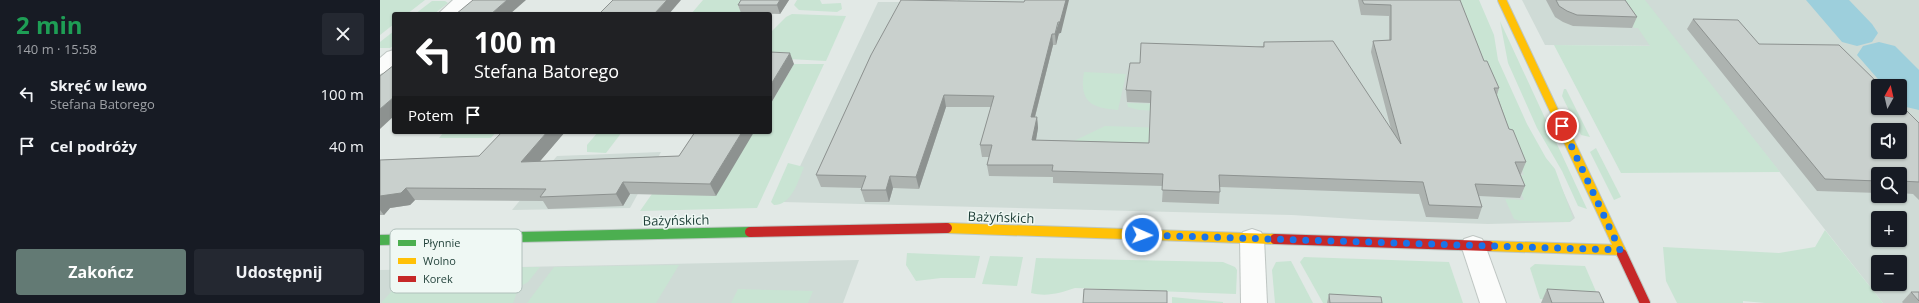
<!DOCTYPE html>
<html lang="pl">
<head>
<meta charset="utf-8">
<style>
	body { margin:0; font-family:"Open Sans",sans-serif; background:#242831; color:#f1f3f6; height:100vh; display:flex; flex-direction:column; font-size:15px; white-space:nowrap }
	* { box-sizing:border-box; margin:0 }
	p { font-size:13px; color:#9ea1a6 }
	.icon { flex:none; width:22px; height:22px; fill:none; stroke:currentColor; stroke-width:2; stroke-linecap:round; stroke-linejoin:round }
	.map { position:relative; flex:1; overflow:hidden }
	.side { display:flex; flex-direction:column; background:#171b24; width:380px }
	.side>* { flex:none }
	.hud { position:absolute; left:12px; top:12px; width:380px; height:122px; border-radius:4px; box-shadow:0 1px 3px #0004; background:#202124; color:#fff; overflow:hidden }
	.needle { width:26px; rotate:8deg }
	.controls { position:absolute; left:1491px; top:79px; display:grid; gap:8px }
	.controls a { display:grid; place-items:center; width:36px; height:36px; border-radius:4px; background:#171b24; box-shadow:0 1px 3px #0004; font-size:20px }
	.pin { position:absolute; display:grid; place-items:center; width:34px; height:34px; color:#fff; margin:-17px; border:2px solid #fff; border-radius:50%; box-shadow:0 1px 4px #0007 }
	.me { position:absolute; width:44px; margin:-22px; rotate:92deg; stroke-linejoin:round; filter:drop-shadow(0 0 3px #0008) }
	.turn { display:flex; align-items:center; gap:14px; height:84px; padding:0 16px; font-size:18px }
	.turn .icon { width:52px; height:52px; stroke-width:2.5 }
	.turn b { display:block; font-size:28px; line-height:34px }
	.then { display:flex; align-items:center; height:38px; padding:0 16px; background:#0003; gap:8px; font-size:15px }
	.round { display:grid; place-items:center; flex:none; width:42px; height:42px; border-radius:4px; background:#242831 }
	.summary { display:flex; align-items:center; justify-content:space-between; height:68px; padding:0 16px }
	h1 { font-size:24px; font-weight:700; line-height:30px; color:#1e9e55 }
	.cta { display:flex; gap:8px; margin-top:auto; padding:8px 16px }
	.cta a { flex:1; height:46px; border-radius:4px; background:#637a74; color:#fff; font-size:16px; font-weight:700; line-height:46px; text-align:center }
	.cta a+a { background:#242831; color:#f1f3f6 }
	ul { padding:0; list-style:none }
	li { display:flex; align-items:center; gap:12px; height:52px; padding:0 16px }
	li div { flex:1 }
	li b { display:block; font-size:15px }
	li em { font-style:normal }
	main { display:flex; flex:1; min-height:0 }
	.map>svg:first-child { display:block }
	.built { fill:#cfdbd6; fill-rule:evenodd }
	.green { fill:#c9e4d3 }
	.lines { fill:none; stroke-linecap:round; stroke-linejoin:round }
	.river { fill:#9dcfdc; fill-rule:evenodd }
	.street-casing { stroke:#bfc6c3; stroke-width:2 }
	.fast-casing { stroke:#bdc7c3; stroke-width:12 }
	.slow-far1-casing { stroke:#bdc7c3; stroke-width:10 }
	.slow-casing { stroke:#bdc7c3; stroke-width:12 }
	.jam-casing { stroke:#bdc7c3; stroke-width:12 }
	.street { fill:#fbfcfb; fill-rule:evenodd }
	.fast { stroke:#4caf50; stroke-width:10 }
	.slow-far1 { stroke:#ffc107; stroke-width:8 }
	.slow { stroke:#ffc107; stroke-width:10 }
	.jam { stroke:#c62828; stroke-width:10 }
	.wall { fill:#adb3b0 }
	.shaded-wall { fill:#8d9290 }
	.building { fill:#c9d0cd; stroke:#8d9290; fill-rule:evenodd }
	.route { stroke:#1a73e8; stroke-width:7; stroke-dasharray:0 12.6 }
	.labels { text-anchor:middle; stroke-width:3; stroke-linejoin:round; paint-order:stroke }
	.street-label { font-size:13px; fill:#1e3e37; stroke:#eff8f4 }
	.key { fill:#eff8f4; stroke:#b0c0bb; stroke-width:1 }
	.key-label { font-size:11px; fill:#1e3e37 }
</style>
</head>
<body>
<main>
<section class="side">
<div class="summary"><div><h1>2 min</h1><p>140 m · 15:58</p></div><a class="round"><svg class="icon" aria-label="close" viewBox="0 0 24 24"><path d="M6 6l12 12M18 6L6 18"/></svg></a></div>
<ul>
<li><svg class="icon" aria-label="left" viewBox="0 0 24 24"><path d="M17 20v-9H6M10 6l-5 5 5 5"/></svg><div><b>Skręć w lewo</b><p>Stefana Batorego</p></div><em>100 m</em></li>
<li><svg class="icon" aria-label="arrive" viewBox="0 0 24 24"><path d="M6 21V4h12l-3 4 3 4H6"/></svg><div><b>Cel podróży</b></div><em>40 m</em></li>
</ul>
<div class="cta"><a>Zakończ</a><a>Udostępnij</a></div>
</section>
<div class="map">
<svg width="1539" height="303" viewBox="0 0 1539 303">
	<rect width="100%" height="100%" fill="#e2e9e6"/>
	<g class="built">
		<polygon points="578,0 1089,0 1153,149 1174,171 1195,218 1190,222 1108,224 991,220 912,215 403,202 498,2 577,2"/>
		<path d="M 1142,0 L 1539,0 L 1539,303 L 1503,303 L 1300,46 L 1165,45 ZM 1498,86 L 1520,86 L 1520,108 L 1498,108 ZM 1498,130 L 1520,130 L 1520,152 L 1498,152 ZM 1498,174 L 1520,174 L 1520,196 L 1498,196 ZM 1498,218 L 1520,218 L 1520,240 L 1498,240 ZM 1498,262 L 1520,262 L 1520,284 L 1498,284 Z"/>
		<polygon points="281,152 250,208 132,210 177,156"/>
		<polygon points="479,260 463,303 0,303 0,270"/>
	</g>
	<g class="green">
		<polygon points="0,0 45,0 27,14 14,14 14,24 0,35"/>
		<polygon points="323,0 363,0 358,7 364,7 361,14 373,14 311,14"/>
		<polygon points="417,0 440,0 442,4 461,3 462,9 457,12 419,10 414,5"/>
		<polygon points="1076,0 1099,0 1114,35 1118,60 1147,124 1166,158 1175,169 1193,218 1189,222 1140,221 1134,219 1125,199 1144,200 1134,176 1144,175"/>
		<polygon points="1235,0 1265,0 1400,172 1241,173 1174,45 1270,46 1258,28 1254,28"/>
		<polygon points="52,1 65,1 68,3 54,14 35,14"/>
		<polygon points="412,14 466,16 446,61 390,58 390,33 406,17"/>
		<polygon points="1120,21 1207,209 1198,206 1182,171 1157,128 1128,63"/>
		<polygon points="14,31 14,45 10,48 0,48 0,42"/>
		<polygon points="414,64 444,64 377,208 260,211 288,171 374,132 390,132 390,105"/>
		<path d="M 704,72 L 746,74 L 738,110 C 711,108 699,102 704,72 Z"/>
		<polygon points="1184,89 1186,89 1210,137 1201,135 1182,96"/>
		<polygon points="747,103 854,106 844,114 759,110 748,107"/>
		<polygon points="725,126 849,130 781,141 768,140 768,152 676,150 671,179 665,163 671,152"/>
		<polygon points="64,132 116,132 111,138 59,138"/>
		<polygon points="218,132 242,132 226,153 207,152 207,145"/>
		<polygon points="1216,148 1241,197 1234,200 1210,152"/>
		<path d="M 408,163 L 424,167 C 418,181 412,205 394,205 L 391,202 Z"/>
		<polygon points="1445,230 1503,303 1385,303 1363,301 1363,303 1297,303 1286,281 1283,247 1399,253 1435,247"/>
		<polygon points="527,253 600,256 595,278 561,278 536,281 526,265"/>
		<polygon points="610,256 643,257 637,286 602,284"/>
		<polygon points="924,257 1069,262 1083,303 943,303 920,262"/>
		<path d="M 656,258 L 843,262 L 855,267 L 857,270 L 856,294 L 695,288 C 680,293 667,297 651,293 Z"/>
		<polygon points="911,261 933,303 895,303 892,270 896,262"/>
		<polygon points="1155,264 1205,266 1221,303 1160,299 1150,268"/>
		<polygon points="299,265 276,303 147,303 174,267"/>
		<polygon points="160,267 148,282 139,287 133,303 1,303 32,269"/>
		<polygon points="358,289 433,291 428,303 351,303"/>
		<polygon points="792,297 843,302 843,303 792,303"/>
	</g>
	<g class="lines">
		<g class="river">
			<polygon points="1426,0 1469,0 1492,24 1498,33 1492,42 1477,46 1462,42"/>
			<polygon points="1499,42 1515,46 1539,70 1539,110 1522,106 1520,104 1520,86 1504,86 1477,55 1483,46"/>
		</g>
		<g class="street-casing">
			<g id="street">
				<polygon points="73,0 93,0 78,14 58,14"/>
				<polygon points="14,50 14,66 7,72 0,74 0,58 7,52"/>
				<polygon points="872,229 881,232 884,238 887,303 861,303 860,238 863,232"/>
				<polygon points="1093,236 1102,239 1105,245 1126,303 1100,303 1081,245 1084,239"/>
			</g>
		</g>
		<g class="fast-casing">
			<polyline id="fast" points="0,240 370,232"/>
		</g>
		<g class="slow-far1-casing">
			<polyline id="slow-far1" points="1122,0 1186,136"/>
		</g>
		<g class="slow-casing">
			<g id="slow">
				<polyline points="1186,135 1242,254"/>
				<polyline points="567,228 895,239"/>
				<polyline points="1109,246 1240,250"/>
			</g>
		</g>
		<g class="jam-casing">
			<g id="jam">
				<polyline points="370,232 567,228"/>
				<polyline points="895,239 1109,246"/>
				<polyline points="1242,254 1265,303"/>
			</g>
		</g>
		<use href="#street" class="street"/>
		<use href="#fast" class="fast"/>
		<use href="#slow-far1" class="slow-far1"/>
		<use href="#slow" class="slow"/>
		<use href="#jam" class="jam"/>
	</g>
	<g class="wall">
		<polygon points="409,0 400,14 361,13 358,5"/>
		<polygon points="978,0 1080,0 1104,61 1119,88 1117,95 1129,129 1146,162 1141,174 1140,174 1145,186 1140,198 1099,196 1102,207 1098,219 1046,217 1039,194 840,187 839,204 782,202 783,186 673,183 673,177 609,176 607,165 609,157 602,157 600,145 611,107 566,107 539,189 513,188 509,202 485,202 481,190 482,188 441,187 436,175 491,55 681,33 679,33 676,45 673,45 655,117 657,117 658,128 656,140 769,143 771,103 747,102 746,90 760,63 883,46 884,42 1011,129 991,52 993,41 1009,40 1009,16 981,15"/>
		<polygon points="1166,0 1245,0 1257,17 1252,28 1193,26 1183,22 1175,17"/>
		<polygon points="1313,19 1379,44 1539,123 1539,200 1533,194 1520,193 1520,174 1498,174 1498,193 1437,191 1307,29"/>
		<polygon points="185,132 160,161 299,156 315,132 336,196 250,194 243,206 168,209 163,201 35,200 30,205 10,208 4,215 0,215 0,160 99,156"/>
		<polygon points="1167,289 1224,303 1161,303"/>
		<polygon points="1531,292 1539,292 1539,303 1523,303 1522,302"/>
		<polygon points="949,294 1002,303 947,303"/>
	</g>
	<g class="shaded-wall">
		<polygon points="127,0 146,0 130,14 111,14"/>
		<polygon points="287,0 301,0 289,14 274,14"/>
		<polygon points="400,0 409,0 400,14 397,5"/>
		<polygon points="686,0 689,0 681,33 679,33 676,45 675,34"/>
		<polygon points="672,34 673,45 652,128 651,117"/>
		<polygon points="410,53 414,64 390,105 390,86"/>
		<polygon points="564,95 566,107 539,189 536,177"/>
		<polygon points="14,97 14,116 0,129 0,109"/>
		<polygon points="657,117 658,128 654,151 652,140"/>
		<polygon points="167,132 185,132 149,174 141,162"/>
		<polygon points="362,132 374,132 336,196 330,184"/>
		<polygon points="510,176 513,188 509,202 506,190"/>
		<polygon points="243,182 250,194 243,206 236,194"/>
		<polygon points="26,188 35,200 30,205 10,208 4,215 0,210 0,196"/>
	</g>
	<g class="building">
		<polygon points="93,0 127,0 111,14 76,14"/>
		<polygon points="233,0 287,0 274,14 219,14"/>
		<polygon points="361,0 400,0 397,5 358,5"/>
		<polygon points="521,0 644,2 645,0 686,0 680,22 678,22 675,34 672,34 651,117 657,117 652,140 769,143 771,91 746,90 750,63 760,63 761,43 884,47 884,42 953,41 1021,144 993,41 1011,40 1011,5 984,4 982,0 1080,0 1104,61 1107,61 1119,88 1114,88 1129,129 1133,130 1146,162 1135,162 1145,186 1095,184 1102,207 1049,205 1043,182 839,175 840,192 782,190 783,174 672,171 673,165 607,165 612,145 600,145 614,96 564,95 536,177 510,176 506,190 481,190 486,176 436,175 491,55"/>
		<polygon points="1176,0 1245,0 1257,17 1197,15 1187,11 1179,6"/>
		<path d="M 1313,19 L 1358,20 L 1379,44 L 1459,45 L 1501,86 L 1498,86 L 1498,108 L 1520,108 L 1520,104 L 1539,123 L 1539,182 L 1520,181 L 1520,174 L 1498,174 L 1498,181 L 1445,179 ZM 1498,130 L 1520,130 L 1520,152 L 1498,152 Z"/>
		<polygon points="390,52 410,53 390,86"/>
		<polygon points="14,65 14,97 0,109 0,76"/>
		<polygon points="122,132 167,132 141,162 299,156 315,132 362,132 330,184 243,182 236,194 160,197 166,189 26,188 21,193 0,196 0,160 99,156"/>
		<polygon points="704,289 787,291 787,303 703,303"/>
		<polygon points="1167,289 1219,292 1224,303 1172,303"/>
		<polygon points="1531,292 1539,292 1539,301"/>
		<polygon points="949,294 1001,297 1002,303 950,303"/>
	</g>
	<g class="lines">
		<polyline class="route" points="762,235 1240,250 1182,126"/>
	</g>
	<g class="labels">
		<g class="street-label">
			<text transform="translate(621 217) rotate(2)" y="5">Bażyńskich</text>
			<text transform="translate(296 220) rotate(-1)" y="5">Bażyńskich</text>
		</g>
	</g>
	<rect x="10" y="229" width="132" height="64" rx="6" class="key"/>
	<rect x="18" y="240" width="18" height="6" fill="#4caf50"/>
	<rect x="18" y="258" width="18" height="6" fill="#ffc107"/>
	<rect x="18" y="276" width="18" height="6" fill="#c62828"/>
	<g class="key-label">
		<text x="43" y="247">Płynnie</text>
		<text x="43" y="265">Wolno</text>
		<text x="43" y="283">Korek</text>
	</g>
</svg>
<div class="controls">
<a><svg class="needle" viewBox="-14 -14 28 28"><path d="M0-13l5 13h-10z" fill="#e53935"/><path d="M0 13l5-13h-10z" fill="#9ea1a6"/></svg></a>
<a><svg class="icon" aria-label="sound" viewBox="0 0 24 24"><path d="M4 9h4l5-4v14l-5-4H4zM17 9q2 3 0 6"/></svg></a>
<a><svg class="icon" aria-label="search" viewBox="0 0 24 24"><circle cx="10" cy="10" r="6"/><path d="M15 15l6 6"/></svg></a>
<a>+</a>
<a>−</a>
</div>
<div class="pin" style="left:1182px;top:126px;background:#d93025"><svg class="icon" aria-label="arrive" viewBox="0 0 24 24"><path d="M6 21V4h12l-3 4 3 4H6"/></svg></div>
<svg class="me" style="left:762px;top:235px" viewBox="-20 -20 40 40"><circle r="17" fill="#1a73e8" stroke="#fff" stroke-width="3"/><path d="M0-11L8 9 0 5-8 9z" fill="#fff"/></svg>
<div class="hud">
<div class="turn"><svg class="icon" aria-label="left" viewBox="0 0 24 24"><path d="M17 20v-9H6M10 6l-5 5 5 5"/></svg><div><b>100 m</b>Stefana Batorego</div></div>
<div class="then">Potem<svg class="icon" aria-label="arrive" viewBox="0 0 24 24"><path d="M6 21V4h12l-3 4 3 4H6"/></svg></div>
</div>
</div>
</main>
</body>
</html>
